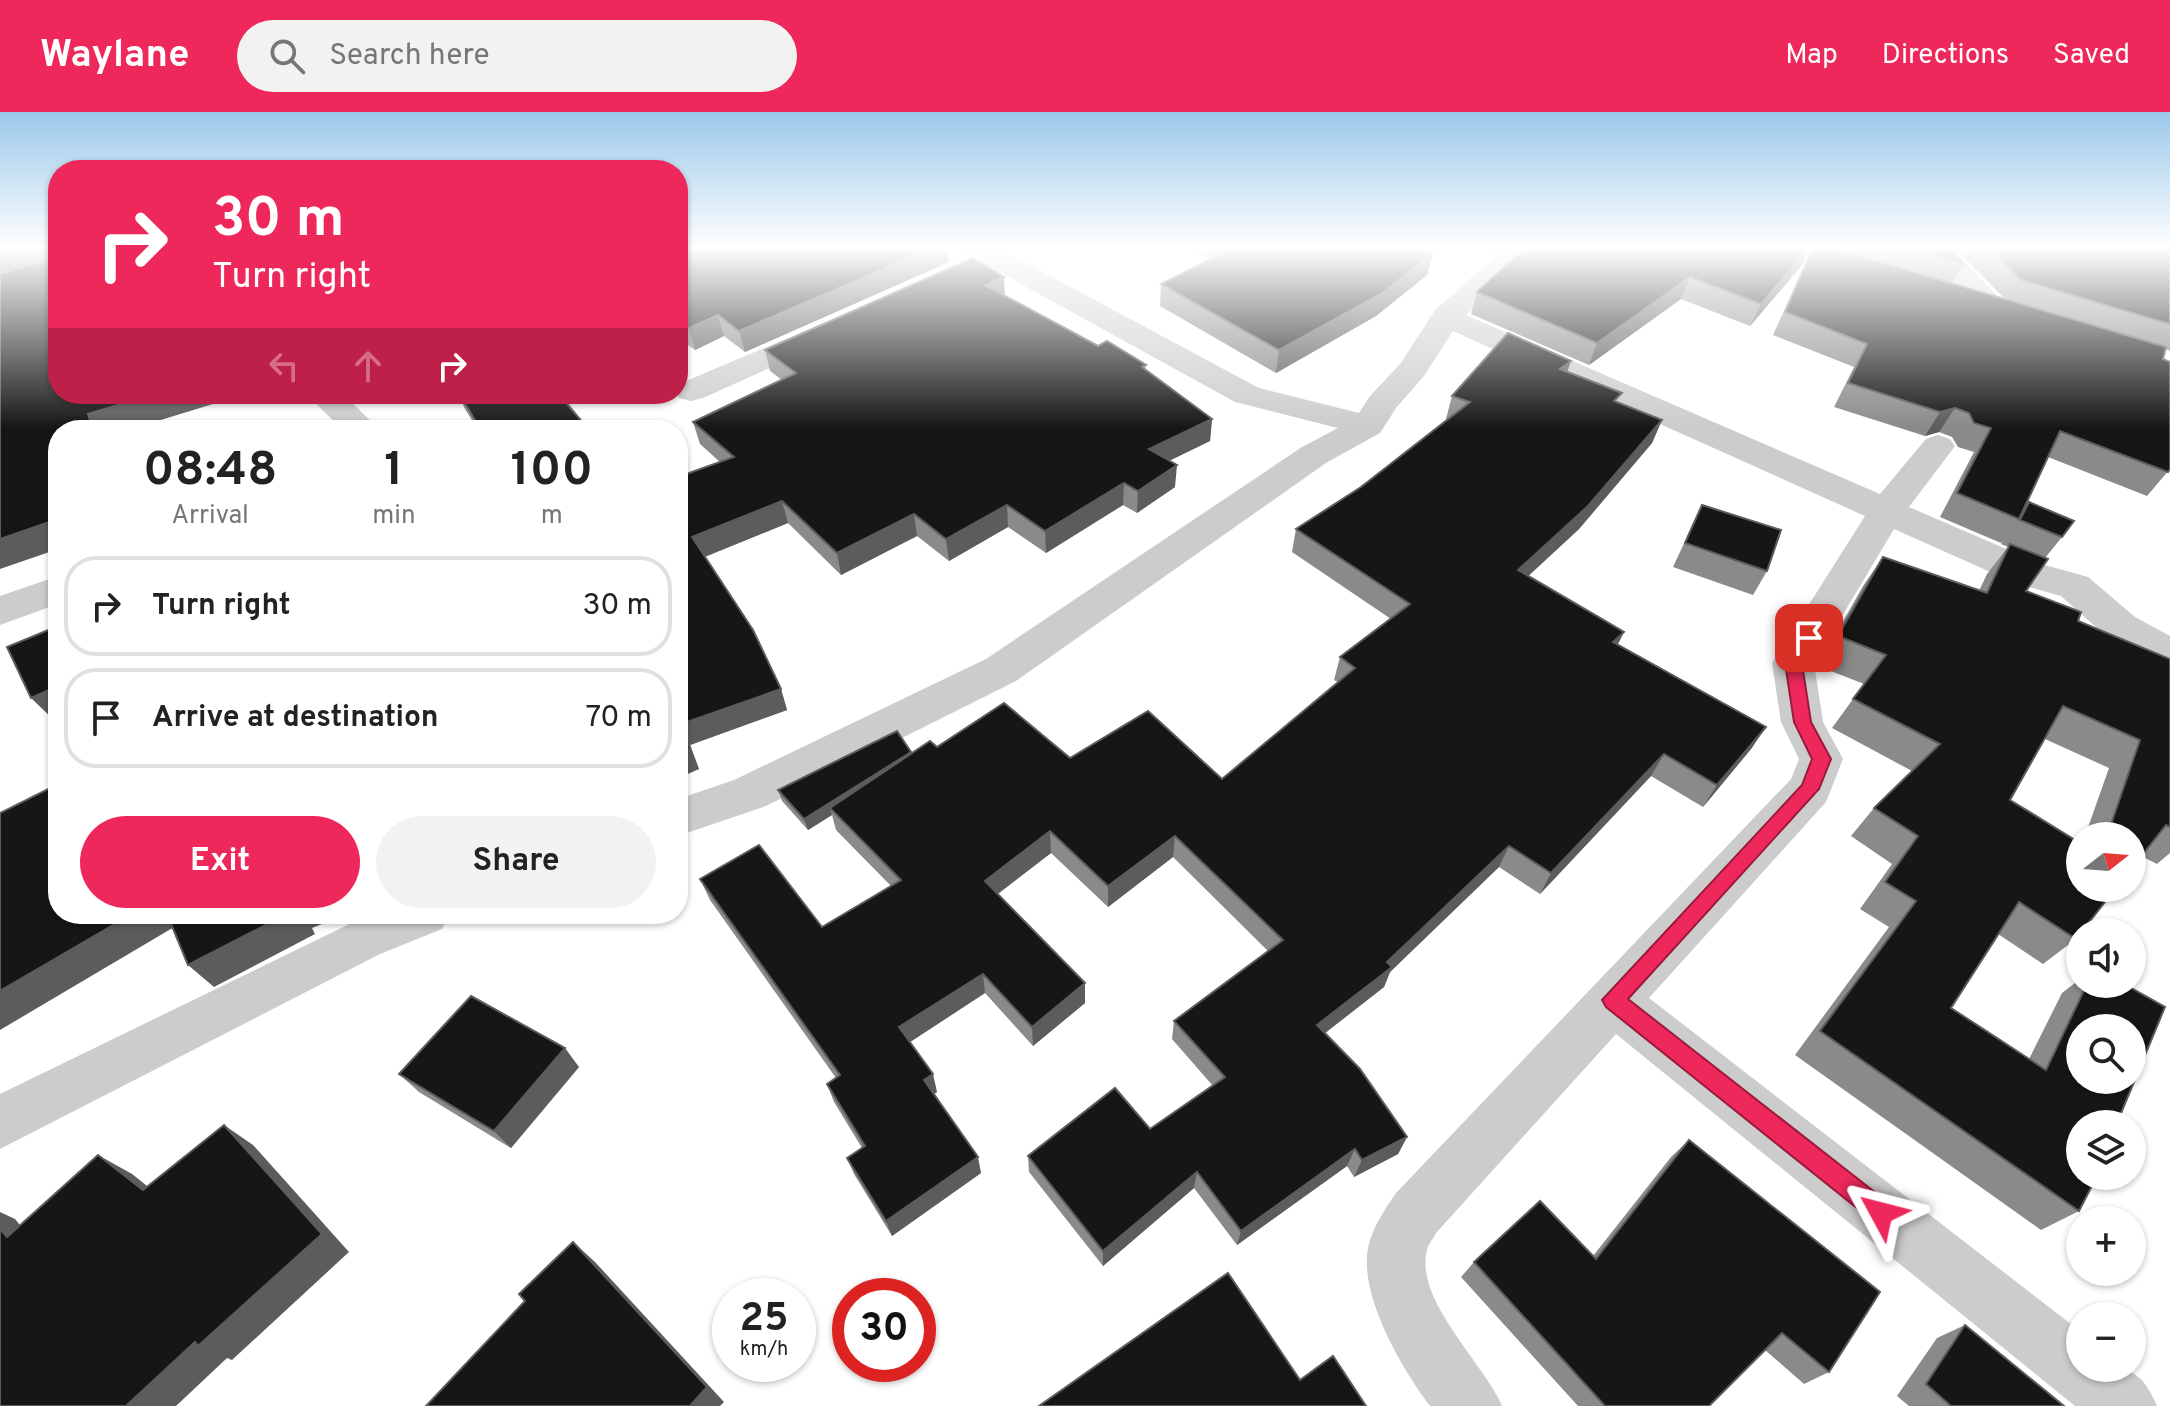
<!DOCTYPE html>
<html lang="en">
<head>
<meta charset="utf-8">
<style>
	body { margin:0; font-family:Overpass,sans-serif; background:#f2f2f2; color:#222; height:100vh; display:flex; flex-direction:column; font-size:30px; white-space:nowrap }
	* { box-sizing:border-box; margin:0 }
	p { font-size:26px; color:#767676 }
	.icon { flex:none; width:44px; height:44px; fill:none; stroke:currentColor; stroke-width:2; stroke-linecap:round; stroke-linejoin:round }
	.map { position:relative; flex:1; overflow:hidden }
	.drawer { position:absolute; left:48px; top:308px; width:640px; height:504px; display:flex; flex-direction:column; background:#fff; border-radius:32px; box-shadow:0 2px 6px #0004 }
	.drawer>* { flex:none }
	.top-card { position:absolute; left:48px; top:48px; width:640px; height:244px; border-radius:32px; box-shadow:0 2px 6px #0004; background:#ef285c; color:#fff; overflow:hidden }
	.needle { width:52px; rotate:73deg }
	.buttons { position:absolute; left:2066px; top:710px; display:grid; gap:16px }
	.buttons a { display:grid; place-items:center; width:80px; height:80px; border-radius:50%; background:#fff; box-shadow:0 2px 6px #0004; font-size:40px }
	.speed { position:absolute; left:712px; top:1166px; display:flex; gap:16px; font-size:40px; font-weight:700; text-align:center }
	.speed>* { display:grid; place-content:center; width:104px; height:104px; border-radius:50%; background:#fff; box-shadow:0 2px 6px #0004; line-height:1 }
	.speed small { font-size:20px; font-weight:400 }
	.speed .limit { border:12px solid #d22; background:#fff; color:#111 }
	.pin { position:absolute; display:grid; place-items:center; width:68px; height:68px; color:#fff; margin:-34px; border-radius:16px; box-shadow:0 4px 12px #0006 }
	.me { position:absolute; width:88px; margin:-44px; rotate:308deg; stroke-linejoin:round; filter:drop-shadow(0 0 6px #0008) }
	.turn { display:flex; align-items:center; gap:28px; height:168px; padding:0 32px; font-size:36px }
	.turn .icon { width:104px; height:104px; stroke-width:2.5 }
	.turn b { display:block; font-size:56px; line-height:68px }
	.lanes { display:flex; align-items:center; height:76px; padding:0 32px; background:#0003; justify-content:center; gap:40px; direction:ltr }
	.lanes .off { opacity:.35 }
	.eta { display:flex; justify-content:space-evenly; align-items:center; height:136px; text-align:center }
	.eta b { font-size:48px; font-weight:700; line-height:56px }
	.cta { display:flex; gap:16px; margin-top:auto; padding:16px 32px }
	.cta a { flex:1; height:92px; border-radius:48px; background:#ef285c; color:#fff; font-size:32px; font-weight:700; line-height:92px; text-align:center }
	.cta a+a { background:#f2f2f2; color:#222 }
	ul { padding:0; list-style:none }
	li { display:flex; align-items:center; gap:24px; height:100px; margin:0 16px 12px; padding:0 16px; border:4px solid #e0e0e0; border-radius:32px }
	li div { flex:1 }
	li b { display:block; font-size:30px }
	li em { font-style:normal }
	header { display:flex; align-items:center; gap:48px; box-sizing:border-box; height:112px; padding:0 40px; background:#ef285c; color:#fff }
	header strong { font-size:38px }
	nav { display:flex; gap:44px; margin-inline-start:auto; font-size:28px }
	.search { width:560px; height:72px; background:#f2f2f2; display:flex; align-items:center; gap:20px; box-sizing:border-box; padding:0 28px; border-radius:44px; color:#767676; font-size:30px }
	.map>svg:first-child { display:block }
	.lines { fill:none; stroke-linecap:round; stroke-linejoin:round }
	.street { fill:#ccc; fill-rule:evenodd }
	.wall { fill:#8a8a8a }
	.shaded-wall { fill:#5c5c5c }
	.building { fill:#161616; stroke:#5c5c5c; stroke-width:2; fill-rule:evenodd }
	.route { fill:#ef285c; stroke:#9b1a3c; stroke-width:2 }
</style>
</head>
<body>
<header>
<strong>Waylane</strong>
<div class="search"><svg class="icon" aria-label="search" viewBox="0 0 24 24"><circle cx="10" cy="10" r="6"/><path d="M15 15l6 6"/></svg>Search here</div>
<nav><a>Map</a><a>Directions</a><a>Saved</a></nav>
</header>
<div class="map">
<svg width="2170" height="1294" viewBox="0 0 2170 1294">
	<rect width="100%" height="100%" fill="#fff"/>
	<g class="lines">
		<g class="street">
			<path d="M 961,135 L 996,135 L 1259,276 L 1359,301 L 1370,284 L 1401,251 L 1435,198 L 1495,145 L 1493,135 L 1522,135 L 1525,139 L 1518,154 L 1466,203 L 1880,382 L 1926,327 L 1938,323 L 1950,327 L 1955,334 L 1909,395 L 2041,452 L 2088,465 L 2135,505 L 2170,524 L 2170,557 L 2156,552 L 2107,525 L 2061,484 L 2015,471 L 1894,417 L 1814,551 L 1823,610 L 1843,647 L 1826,690 L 1649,886 L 2080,1219 L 2080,1256 C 2122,1256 2139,1251 2157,1294 L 2075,1294 L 1616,922 L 1436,1121 C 1434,1126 1428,1132 1427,1138 C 1414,1188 1484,1251 1502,1294 L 1430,1294 C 1402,1257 1359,1184 1368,1136 C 1372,1116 1385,1097 1396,1081 L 1791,667 L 1799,647 L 1781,610 L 1772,551 L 1865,404 L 1453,219 L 1424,264 L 1396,296 L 1380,321 L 1326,351 L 1016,569 L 766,694 L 678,724 L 678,687 L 734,668 L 986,547 L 1302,335 L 1338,316 L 1235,290 L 965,141 Z"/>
			<polygon points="1922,135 1951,135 2004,191 2008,197 2004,203 1993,206 1982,203"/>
			<polygon points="821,212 832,214 837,221 832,228 703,286 691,289 679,286 677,282 679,272"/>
			<polygon points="306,282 343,282 380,318 343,318"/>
			<polygon points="58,464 58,492 0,513 0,484"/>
			<polygon points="370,802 449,802 442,817 380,842 0,1037 0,982"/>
		</g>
	</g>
	<g class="wall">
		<polygon points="678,135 947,135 949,150 745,240 724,224 695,238 678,226"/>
		<polygon points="1186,135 1416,135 1433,141 1427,163 1376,204 1276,261 1160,194 1161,172 1211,147"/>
		<polygon points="1531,135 1811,135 1802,153 1750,214 1681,187 1589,253 1471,202 1477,180"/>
		<polygon points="1813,135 1949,135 1964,152 1952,171 2004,186 1954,135 2170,135 2170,239 2165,237 2163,247 2170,357 2147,384 2048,345 2026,393 2062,425 2045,446 2026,479 2078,509 2170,547 2170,741 2157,752 2141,744 2132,724 2085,724 2109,656 2045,627 2010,688 2076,827 2043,852 1998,822 1951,896 2029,947 2062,881 2080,867 2080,872 2124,872 2079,1099 2041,1118 1795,943 1889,815 1860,797 1892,752 1851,724 1874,696 1912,659 1832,616 1864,572 1818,554 1863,474 1883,445 1979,479 1987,462 2008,435 2001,432 2003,429 2001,431 1940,405 1974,340 1958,335 1952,325 1939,320 1925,324 1834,295 1854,255 1773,223"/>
		<polygon points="1005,184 1098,234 1146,253 1145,258 1212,307 1210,329 1169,349 1175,375 1137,401 1123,393 1046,441 1008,415 949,449 917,424 841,463 788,411 705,445 781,577 787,598 690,633 699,657 678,666 678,365 720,350 700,332 693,310 782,268 770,259 765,238"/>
		<polygon points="1567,260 1618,291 1662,308 1652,331 1579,417 1528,464 1624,520 1618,532 1766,615 1751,637 1703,695 1651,664 1540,782 1499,755 1390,860 1384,875 1325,921 1407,1025 1398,1042 1354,1065 1347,1054 1237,1133 1194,1076 1103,1154 1029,1060 1028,1044 1150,1017 1213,974 1172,927 1174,909 1268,839 1173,745 1108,795 1051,741 998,782 1085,891 1033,934 985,881 910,930 937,980 934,982 981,1061 892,1124 854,1062 847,1046 862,1036 834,990 827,972 836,966 710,788 700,767 822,815 891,774 836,718 832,703 808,718 782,689 778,678 937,635 1070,646 1222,667 1338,570 1334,568 1340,545 1391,507 1292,440 1296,417 1361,375 1448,307 1446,307 1452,284"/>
		<polygon points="458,282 522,282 525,286 589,318 478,318 465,297"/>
		<polygon points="1702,393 1767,459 1753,483 1673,455"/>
		<polygon points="579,955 511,1036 419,980 399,962"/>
		<polygon points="1689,1028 1829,1260 1804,1272 1765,1238 1709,1294 1578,1294 1461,1165 1474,1150 1593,1144 1671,1045"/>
		<polygon points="1965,1213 2064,1294 1909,1294 1897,1284 1937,1226"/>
	</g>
	<g class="shaded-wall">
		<polygon points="9,135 48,135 57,147 0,164 0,137"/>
		<polygon points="935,135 947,135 949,150 745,240 739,219"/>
		<polygon points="1810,135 1811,135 1802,153 1750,214 1761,192"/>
		<polygon points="1433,141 1427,163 1376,204 1276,261 1279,238"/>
		<polygon points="1004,165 1005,186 985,173"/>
		<polygon points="1690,165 1681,187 1589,253 1597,231"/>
		<polygon points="718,203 724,224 695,238 689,216"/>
		<polygon points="1571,249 1563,272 1560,257"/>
		<polygon points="155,282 211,282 213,292 128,318 93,318 88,302"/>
		<polygon points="1955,296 1939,320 1925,324 1940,300"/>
		<polygon points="1212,307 1210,329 1148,359 1149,337"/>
		<polygon points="1662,308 1652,331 1579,417 1510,481 1518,458"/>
		<polygon points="1177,353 1175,375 1137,401 1138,379"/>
		<polygon points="1124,371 1123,393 1046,441 1045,419"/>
		<polygon points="782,389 788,411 699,447 692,425"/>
		<polygon points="1007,393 1008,415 949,449 946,427"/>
		<polygon points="914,402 917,424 841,463 837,441"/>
		<polygon points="58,407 58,437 0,457 0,427"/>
		<polygon points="1624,520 1612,543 1613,530"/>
		<polygon points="58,574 58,609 56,610 31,586"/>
		<polygon points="781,577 787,598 690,633 699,657 678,666 678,641 681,612"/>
		<polygon points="1766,615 1751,637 1703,695 1717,673"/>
		<polygon points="911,640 913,652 830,696 832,703 808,718 804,707"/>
		<polygon points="1664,642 1651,664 1540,782 1551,761"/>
		<polygon points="1050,719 1051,741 987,790 985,769"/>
		<polygon points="1175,724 1173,745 1108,795 1108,774"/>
		<polygon points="1509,734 1499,755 1390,860 1384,875 1311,932 1317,913 1387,850"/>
		<polygon points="132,802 179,802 186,808 0,918 0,879"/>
		<polygon points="287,802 347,802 312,816 315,822 214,875 188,853"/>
		<polygon points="983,862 985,881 904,934 899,915"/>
		<polygon points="1085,871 1085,891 1033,934 1032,915"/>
		<polygon points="565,936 579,955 511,1036 494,1019"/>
		<polygon points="933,962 937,980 928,986 924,968"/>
		<polygon points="224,1013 253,1033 349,1140 232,1248 227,1246 176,1294 126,1294"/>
		<polygon points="1407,1025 1398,1042 1354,1065 1362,1048"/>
		<polygon points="1355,1037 1347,1054 1237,1133 1241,1119"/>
		<polygon points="98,1043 132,1062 176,1097 143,1078"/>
		<polygon points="978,1045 981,1061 892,1124 886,1109"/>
		<polygon points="1197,1060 1194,1076 1103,1154 1103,1139"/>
		<polygon points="0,1100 15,1107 45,1143 7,1125 0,1117"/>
		<polygon points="573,1130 595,1150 724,1290 720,1294 690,1294"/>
	</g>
	<g class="building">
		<polygon points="45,135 58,135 58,282 155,282 88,302 93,318 58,318 58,407 0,427 0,162 45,148"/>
		<polygon points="678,135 935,135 739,219 718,203 689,216 678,209"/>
		<polygon points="1234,135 1416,135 1433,141 1381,182 1279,238 1161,172 1235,135"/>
		<polygon points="1531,135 1810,135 1761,192 1690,165 1597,231 1477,180 1516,144"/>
		<polygon points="1813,135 1829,135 2166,235 2163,247 2170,250 2170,357 2168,360 2060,319 2019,407 1957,381 1991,316 1974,311 1969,301 1955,296 1940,300 1848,271 1867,232 1785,200"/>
		<polygon points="1906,135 1949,135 1964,152"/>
		<polygon points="1988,135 2170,135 2170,212 2021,168"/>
		<polygon points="973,146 1004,165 985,173 1098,234 1107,229 1146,253 1142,255 1212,307 1149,337 1177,353 1138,379 1124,371 1045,419 1007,393 946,427 914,402 837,441 782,389 692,425 753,518 781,577 681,612 690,636 678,641 678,365 734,345 693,310 796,261 765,238"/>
		<polygon points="1508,221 1571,249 1560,257 1622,281 1614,289 1662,308 1588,394 1518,458 1624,520 1613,530 1766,615 1717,673 1664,642 1551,761 1509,734 1387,850 1392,855 1317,913 1360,957 1407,1025 1362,1048 1355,1037 1241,1119 1197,1060 1103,1139 1028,1044 1115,976 1150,1017 1225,965 1174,909 1283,828 1175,724 1108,774 1050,719 985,769 1085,871 1032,915 983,862 899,915 933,962 924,968 978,1045 886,1109 847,1046 865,1034 827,972 840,963 700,767 759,733 822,815 901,768 830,696 930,629 937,635 1004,591 1070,646 1148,599 1222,667 1355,556 1340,545 1410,492 1296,417 1361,375 1470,290 1452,284"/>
		<polygon points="459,282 522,282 525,286 538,282 559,282 589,318 481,318"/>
		<polygon points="2029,390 2074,409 2062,425 2020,408"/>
		<polygon points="1702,393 1781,418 1767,459 1685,431"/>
		<path d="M 2010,432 L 2048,447 L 2026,479 L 2081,500 L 2078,509 L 2170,547 L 2170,715 L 2166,713 L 2132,756 L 2132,724 L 2107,724 L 2140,628 L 2063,594 L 2010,688 L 2080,731 L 2080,776 L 2116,776 L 2076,827 L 2019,790 L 1951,896 L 2046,958 L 2087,872 L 2124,872 L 2165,895 L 2119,1006 L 2126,1011 L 2125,1012 L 2080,1012 L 2080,1064 L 2097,1064 L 2079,1099 L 1820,919 L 1916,789 L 1885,770 L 1918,724 L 1874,696 L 1940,632 L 1853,587 L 1886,543 L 1838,524 L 1883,445 L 1987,481 ZM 2080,916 L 2132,916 L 2132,968 L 2080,968 Z"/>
		<polygon points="58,514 58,574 31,586 7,535"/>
		<polygon points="897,619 911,640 804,707 778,678"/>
		<polygon points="58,672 58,802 132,802 0,879 0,701"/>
		<polygon points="167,802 287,802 188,853"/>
		<polygon points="471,884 565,936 494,1019 399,962"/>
		<polygon points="224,1013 322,1122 198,1234 195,1230 126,1294 0,1294 0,1117 7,1125 98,1043 143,1078"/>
		<polygon points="1689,1028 1880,1180 1829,1260 1782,1221 1709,1294 1605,1294 1474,1150 1540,1089 1596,1147"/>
		<polygon points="573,1130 707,1275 690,1294 426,1294 525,1189 519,1182"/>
		<polygon points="1228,1161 1300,1268 1333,1244 1366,1294 1039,1294"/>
		<polygon points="1965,1213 2064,1294 1951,1294 1926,1272"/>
	</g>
	<linearGradient id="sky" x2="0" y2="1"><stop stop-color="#9bc8ea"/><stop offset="0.43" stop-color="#fff"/><stop offset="1" stop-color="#fff" stop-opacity="0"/></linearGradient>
	<rect width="2170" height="316" fill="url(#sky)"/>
	<polygon class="route" points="1809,520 1817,526 1802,552 1811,610 1831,647 1819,677 1628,887 1890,1092 1893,1101 1890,1109 1881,1113 1873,1109 1606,895 1602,888 1802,673 1812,647 1794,610 1785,551 1803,522"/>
</svg>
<div class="buttons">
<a><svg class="needle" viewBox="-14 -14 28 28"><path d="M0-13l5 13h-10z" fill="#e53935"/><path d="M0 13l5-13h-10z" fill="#767676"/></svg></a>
<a><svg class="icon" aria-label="sound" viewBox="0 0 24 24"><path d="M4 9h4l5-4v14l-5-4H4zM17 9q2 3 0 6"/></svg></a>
<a><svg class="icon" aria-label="search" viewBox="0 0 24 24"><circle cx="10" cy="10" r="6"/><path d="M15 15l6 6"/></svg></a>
<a><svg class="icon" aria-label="layers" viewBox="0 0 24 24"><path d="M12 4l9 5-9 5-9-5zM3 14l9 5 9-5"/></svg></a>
<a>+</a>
<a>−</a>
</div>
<div class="speed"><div>25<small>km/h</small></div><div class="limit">30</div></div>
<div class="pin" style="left:1809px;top:526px;background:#d93025"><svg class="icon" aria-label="arrive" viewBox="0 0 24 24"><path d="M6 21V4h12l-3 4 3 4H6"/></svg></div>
<svg class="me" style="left:1881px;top:1101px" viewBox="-20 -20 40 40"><path d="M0-17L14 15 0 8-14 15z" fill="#ef285c" stroke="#fff" stroke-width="4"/></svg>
<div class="top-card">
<div class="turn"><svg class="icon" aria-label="right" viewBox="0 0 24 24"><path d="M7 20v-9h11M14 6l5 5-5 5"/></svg><div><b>30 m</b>Turn right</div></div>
<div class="lanes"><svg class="icon off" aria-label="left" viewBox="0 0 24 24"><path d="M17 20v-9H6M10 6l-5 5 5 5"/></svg><svg class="icon off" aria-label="ahead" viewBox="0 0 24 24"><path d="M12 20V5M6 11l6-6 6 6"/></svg><svg class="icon" aria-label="right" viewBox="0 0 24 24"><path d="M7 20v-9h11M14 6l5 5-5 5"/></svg></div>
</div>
<section class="drawer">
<div class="eta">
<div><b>08:48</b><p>Arrival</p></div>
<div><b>1</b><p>min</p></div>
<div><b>100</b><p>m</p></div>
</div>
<ul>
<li><svg class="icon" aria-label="right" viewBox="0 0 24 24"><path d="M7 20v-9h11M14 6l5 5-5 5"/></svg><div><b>Turn right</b></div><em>30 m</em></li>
<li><svg class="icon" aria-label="arrive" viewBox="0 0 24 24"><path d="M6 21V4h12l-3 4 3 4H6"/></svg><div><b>Arrive at destination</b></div><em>70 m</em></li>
</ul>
<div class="cta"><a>Exit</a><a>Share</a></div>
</section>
</div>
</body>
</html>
